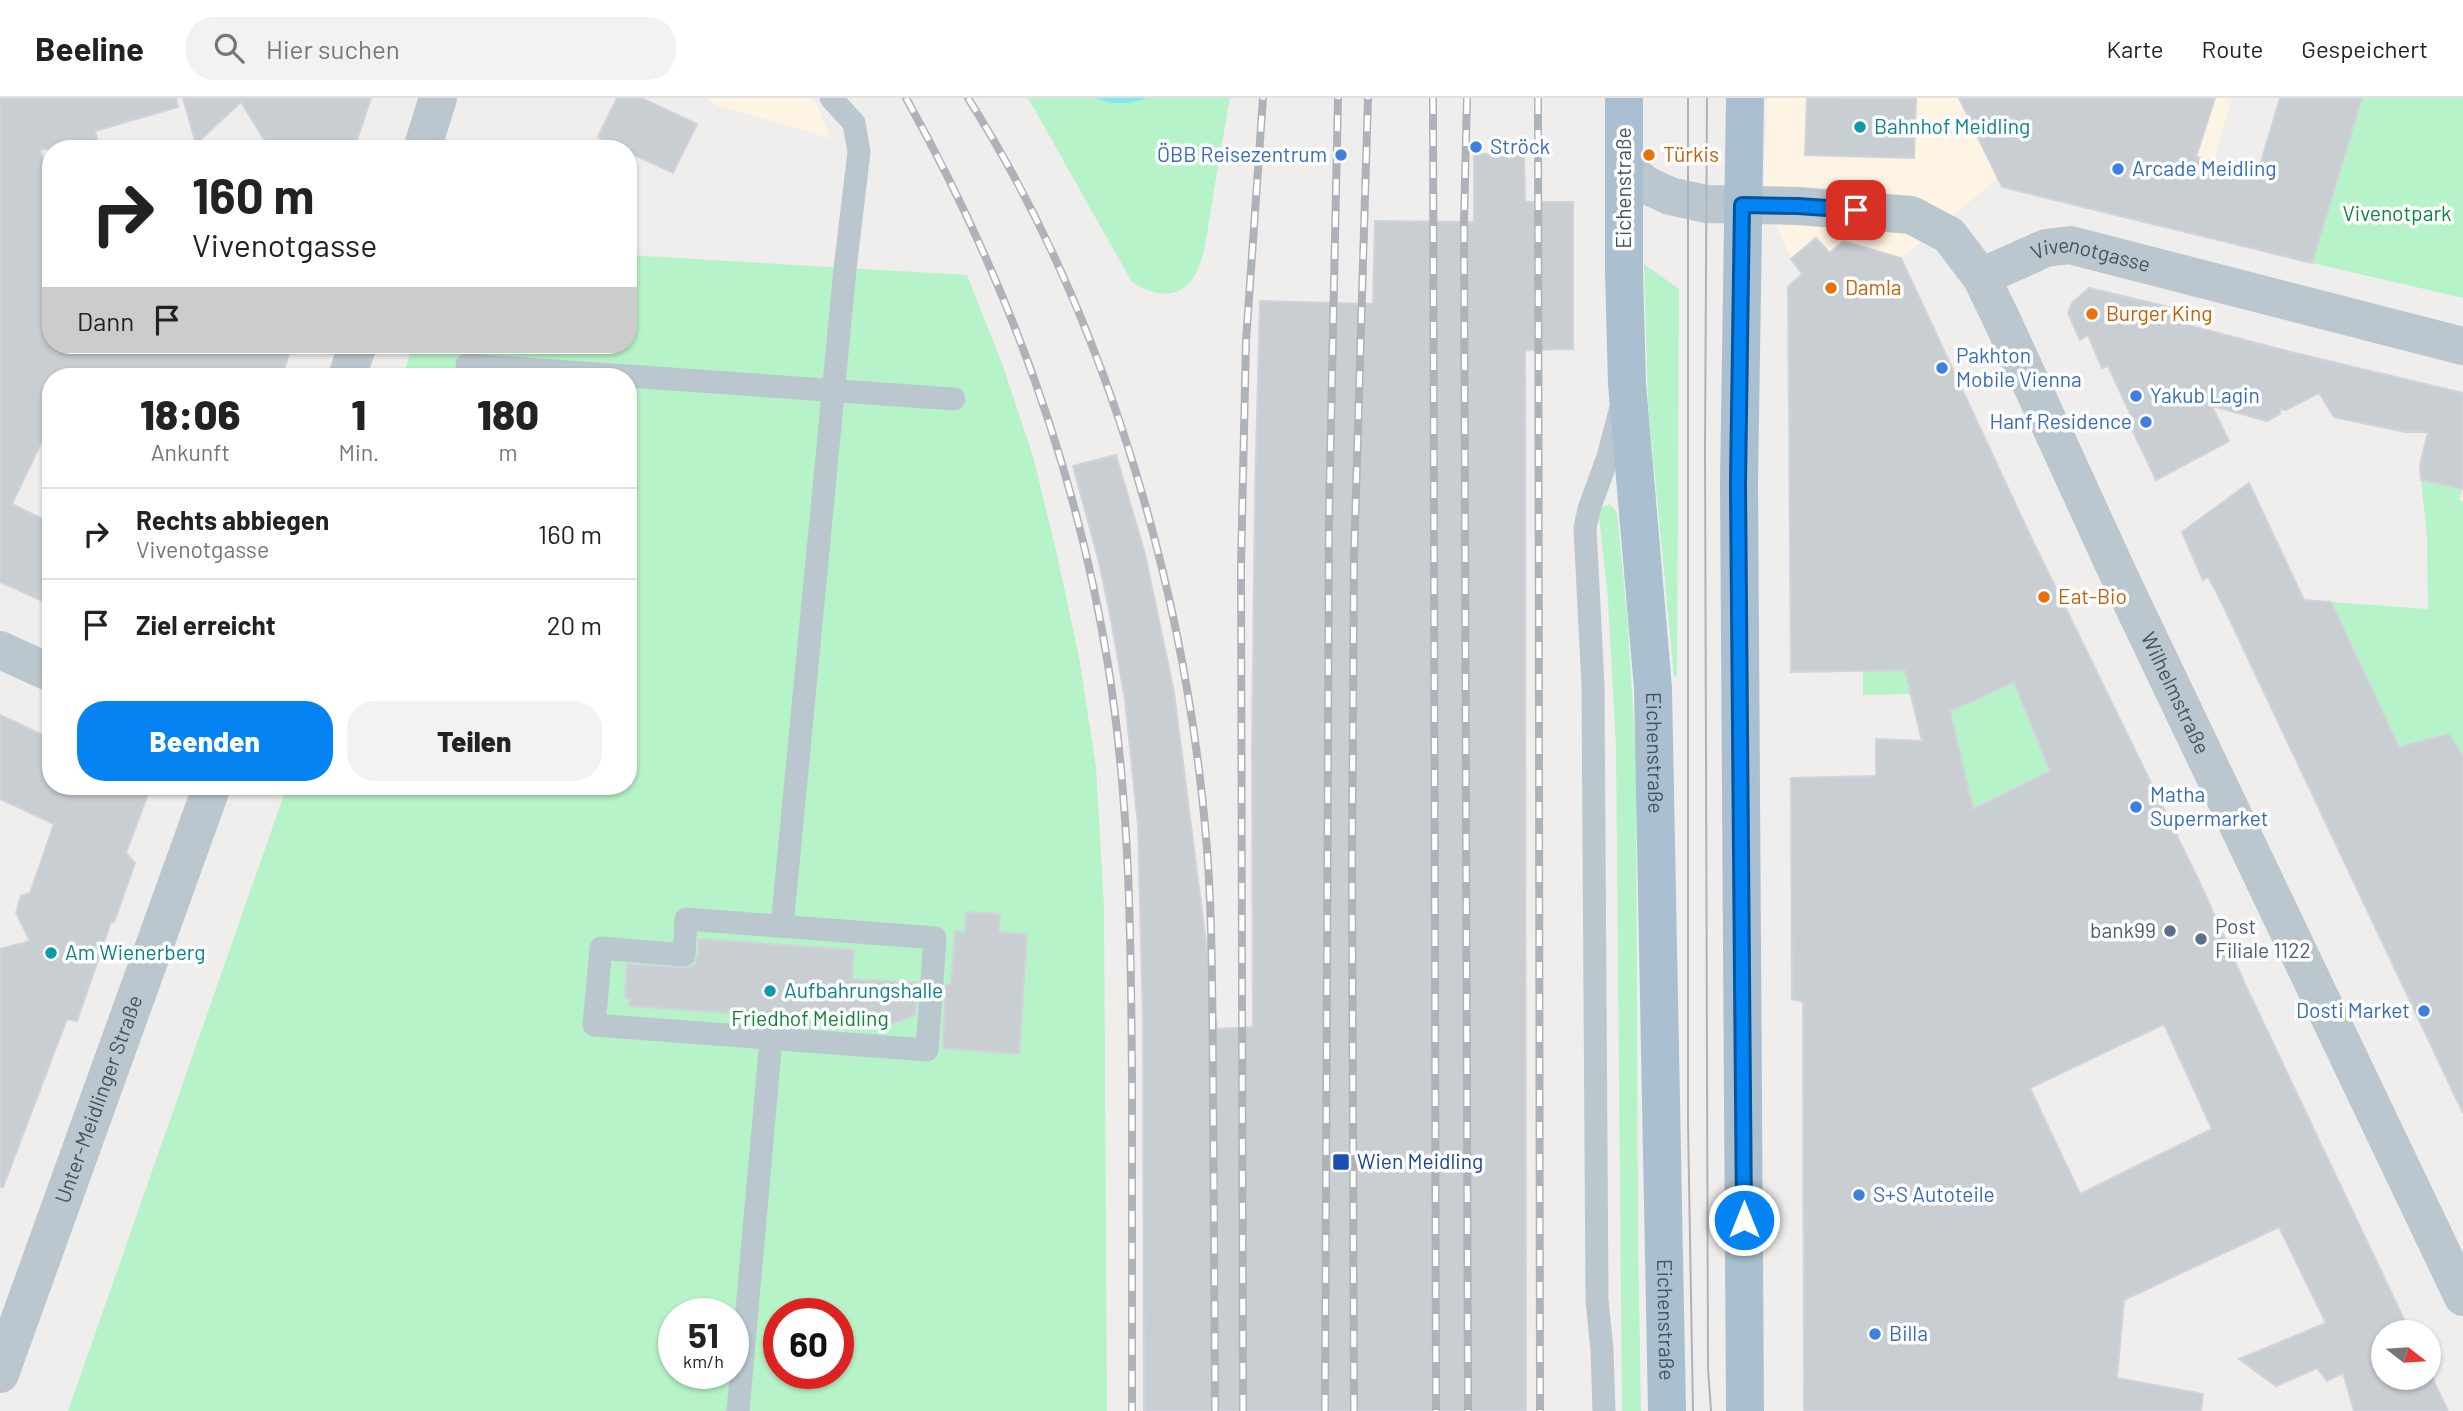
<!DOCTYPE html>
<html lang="de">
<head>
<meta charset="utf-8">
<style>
	body { margin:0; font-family:Barlow,sans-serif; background:#f2f2f2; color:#222; height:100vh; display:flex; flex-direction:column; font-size:26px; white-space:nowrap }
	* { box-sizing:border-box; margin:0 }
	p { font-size:23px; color:#767676 }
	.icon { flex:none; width:38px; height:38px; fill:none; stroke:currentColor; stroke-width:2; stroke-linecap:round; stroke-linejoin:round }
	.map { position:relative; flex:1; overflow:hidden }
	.drawer { position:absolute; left:42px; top:270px; width:595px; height:427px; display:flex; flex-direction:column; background:#fff; border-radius:28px; box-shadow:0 2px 5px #0004 }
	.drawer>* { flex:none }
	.hud { position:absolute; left:42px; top:42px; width:595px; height:214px; border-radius:28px; box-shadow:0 2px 5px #0004; background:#fff; color:#222; overflow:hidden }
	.needle { width:46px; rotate:107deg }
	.tools { position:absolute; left:2371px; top:1222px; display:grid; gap:14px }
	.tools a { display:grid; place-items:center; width:70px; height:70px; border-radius:50%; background:#fff; box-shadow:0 2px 5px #0004; font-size:35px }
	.speed { position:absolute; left:658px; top:1200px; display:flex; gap:14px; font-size:35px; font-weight:700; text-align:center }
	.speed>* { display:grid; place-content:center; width:91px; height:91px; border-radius:50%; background:#fff; box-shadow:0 2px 5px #0004; line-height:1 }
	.speed small { font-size:18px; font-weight:400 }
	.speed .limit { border:10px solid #d22; background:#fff; color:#111 }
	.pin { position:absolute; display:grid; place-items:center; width:60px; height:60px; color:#fff; margin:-30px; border-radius:14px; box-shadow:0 4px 10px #0006 }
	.me { position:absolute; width:77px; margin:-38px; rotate:0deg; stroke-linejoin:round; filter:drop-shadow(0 0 5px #0008) }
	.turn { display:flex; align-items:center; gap:24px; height:147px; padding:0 35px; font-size:32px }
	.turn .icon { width:91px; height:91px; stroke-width:2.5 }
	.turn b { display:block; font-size:49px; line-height:60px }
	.then { display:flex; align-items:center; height:66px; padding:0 35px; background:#0003; gap:14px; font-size:26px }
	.eta { display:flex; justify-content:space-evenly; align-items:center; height:119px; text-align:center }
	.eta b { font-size:42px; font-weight:800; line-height:49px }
	.action { display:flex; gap:14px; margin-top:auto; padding:14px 35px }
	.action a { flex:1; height:80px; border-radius:28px; background:#0583f2; color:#fff; font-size:28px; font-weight:800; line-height:80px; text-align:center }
	.action a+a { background:#f2f2f2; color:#222 }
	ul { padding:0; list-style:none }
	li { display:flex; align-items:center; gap:21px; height:91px; padding:0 35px; border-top:2px solid #e0e0e0 }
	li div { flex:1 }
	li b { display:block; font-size:26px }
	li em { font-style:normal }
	header { display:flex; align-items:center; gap:42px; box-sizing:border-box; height:98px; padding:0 35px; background:#fff; border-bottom:2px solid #e0e0e0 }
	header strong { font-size:33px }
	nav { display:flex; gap:38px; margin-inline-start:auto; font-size:24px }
	.search { width:490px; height:63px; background:#f2f2f2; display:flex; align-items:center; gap:18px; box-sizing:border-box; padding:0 24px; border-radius:28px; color:#767676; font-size:26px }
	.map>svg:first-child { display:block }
	.commercial { fill:#fef4e4 }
	.green { fill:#b6f3c8; fill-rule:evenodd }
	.water { fill:#7ee8f5 }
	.building { fill:#c9ced3; stroke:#d0d4da; stroke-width:2; fill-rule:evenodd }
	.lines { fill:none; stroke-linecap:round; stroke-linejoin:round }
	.service { stroke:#bac7ce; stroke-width:23 }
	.minor { stroke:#bac7ce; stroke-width:38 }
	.tertiary { stroke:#bac7ce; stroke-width:38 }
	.primary { stroke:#aac0d0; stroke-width:38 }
	.tram { stroke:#afb3b9; stroke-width:2 }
	.rail-casing { stroke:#afb3b9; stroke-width:8 }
	.rail { stroke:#fff; stroke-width:5; stroke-dasharray:16; stroke-linecap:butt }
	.route-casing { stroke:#03559d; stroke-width:18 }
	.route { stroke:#0583f2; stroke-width:12 }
	.culture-dot { fill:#0f9aa8; stroke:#fff; stroke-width:2.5 }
	.shop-dot { fill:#3f7fe0; stroke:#fff; stroke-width:2.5 }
	.food-dot { fill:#e8710a; stroke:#fff; stroke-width:2.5 }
	.service-dot { fill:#5c6f8a; stroke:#fff; stroke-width:2.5 }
	.transit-dot { fill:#1a4fb4; stroke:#fff; stroke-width:2.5 }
	.labels { text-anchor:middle; stroke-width:7; stroke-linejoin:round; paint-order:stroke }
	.culture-label { font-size:21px; fill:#0d838f; stroke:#fff; text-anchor:start }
	.shop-label { font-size:21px; fill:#366cbe; stroke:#fff; text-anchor:start }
	.food-label { font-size:21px; fill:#c56008; stroke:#fff; text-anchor:start }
	.street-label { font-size:21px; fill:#44535d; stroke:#fff }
	.park-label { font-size:21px; fill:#0d863e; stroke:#fff }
	.service-label { font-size:21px; fill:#4e5e75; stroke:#fff; text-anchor:start }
	.transit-label { font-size:21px; fill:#164399; stroke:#fff; text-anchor:start }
</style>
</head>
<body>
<header>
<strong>Beeline</strong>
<div class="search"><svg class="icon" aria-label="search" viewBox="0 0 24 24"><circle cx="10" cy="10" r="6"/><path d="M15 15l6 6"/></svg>Hier suchen</div>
<nav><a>Karte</a><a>Route</a><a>Gespeichert</a></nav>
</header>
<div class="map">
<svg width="2463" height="1313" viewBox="0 0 2463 1313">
	<rect width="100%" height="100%" fill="#f0eded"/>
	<g class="commercial">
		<polygon points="705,0 809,0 818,8 830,40 716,7"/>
		<polygon points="1767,0 2232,0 2210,75 1998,80 1901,160 1843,143 1830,155 1816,140 1791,161 1764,96"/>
	</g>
	<g class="green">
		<path d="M 1028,0 L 1230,0 C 1223,39 1216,78 1210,117 C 1207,135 1205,158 1196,175 C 1181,203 1155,199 1132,184 Z"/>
		<polygon points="2362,0 2463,0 2463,200 2312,165"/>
		<path d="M 628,157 L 967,177 L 1003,268 L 1034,362 L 1058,461 L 1079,559 L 1096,669 L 1104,808 L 1107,1313 L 68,1313 L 287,688 L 628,688 L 628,278 L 403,278 L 413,247 L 628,247 ZM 674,1216 L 733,1216 L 733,1276 L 674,1276 ZM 779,1216 L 838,1216 L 838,1276 L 779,1276 Z"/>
		<polygon points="1644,166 1679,191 1677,578 1674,579 1648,305"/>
		<polygon points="2421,382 2462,391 2459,402 2463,403 2463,658 2449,636 2400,650 2331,504 2428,511 2427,439"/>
		<polygon points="1610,406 1617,415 1628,527 1636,665 1638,1144 1641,1313 1622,1313 1616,649 1608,501 1599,419 1600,410"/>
		<polygon points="1863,572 1905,572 1911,596 1863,597"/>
		<polygon points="2016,582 2025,601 2021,603 2045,662 2058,669 2006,695 1993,738 1980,745 1950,613"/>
	</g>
	<path class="water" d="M 1096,0 L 1147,0 C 1129,6 1114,8 1096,0 Z"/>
	<g class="building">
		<polygon points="0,0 176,0 178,9 95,33 100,51 40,51 51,87 51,247 292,247 282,278 51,278 51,324 12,406 51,425 51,507 0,484"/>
		<polygon points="183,0 371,0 354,51 270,51 241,4 196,46"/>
		<polygon points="617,0 641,0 697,26 673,75 628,54 628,51 622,51 598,39"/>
		<polygon points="1807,0 1916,1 1914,60 1805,57"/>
		<polygon points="1959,0 2215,0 2196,59 2258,74 2280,0 2362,0 2312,165 2002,89"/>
		<polygon points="1474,56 1524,56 1525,104 1573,104 1573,251 1525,252 1526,1313 1144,1313 1143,923 1138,728 1125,602 1112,527 1099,464 1073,368 1116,357 1145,456 1174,594 1217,931 1253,929 1252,648 1255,395 1260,203 1373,206 1375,123 1474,124"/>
		<path d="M 1816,140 L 1830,155 L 1843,143 L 1901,160 L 2028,433 L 2200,785 L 2245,886 L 2410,1234 L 2384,1234 L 2384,1279 L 2429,1279 L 2429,1273 L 2448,1313 L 2354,1313 L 2343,1275 L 2327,1283 L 2317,1270 L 2276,1288 L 2239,1261 L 2326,1225 L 2279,1129 L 2124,1202 L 2117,1280 L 2203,1296 L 2201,1313 L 1804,1313 L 1803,904 L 1792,901 L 1791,680 L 1876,678 L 1876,641 L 1922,643 L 1905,572 L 1791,574 L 1788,189 L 1802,176 L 1791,161 ZM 2014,584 L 2050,673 L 1973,711 L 1950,613 ZM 2164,926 L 2212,1031 L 2080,1096 L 2030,990 Z"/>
		<polygon points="2089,190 2177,211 2173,223 2291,254 2463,295 2463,391 2421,382 2420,367 2428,334 2405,334 2334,319 2319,295 2286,312 2280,311 2280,316 2267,323 2212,308 2229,343 2156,382 2130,327 2134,324 2108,268 2102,270 2088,237 2080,242 2068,215 2072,205"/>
		<polygon points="2249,385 2304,502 2331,504 2399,649 2449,636 2463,658 2463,1015 2218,497 2208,479 2203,482 2182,434"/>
		<polygon points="0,617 51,641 51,688 151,688 126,755 135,765 114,824 111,824 77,923 67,921 3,1089 0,1089 0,851 30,843 16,815 21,798 30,795 54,726 0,701"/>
		<polygon points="966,814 1000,816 999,834 1027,836 1019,956 943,950 946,887 951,887 955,833 965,834"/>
		<polygon points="699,841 854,852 852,881 918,885 915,917 891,926 798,920 797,928 733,923 734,915 629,908 630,901 625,900 627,866 689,870 695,865 698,858"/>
	</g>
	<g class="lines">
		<g class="service">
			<polyline points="467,267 626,278"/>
			<polyline points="628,278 954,301"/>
			<polygon points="686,821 935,840 927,952 594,927 601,850 684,857"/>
			<polyline points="782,828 845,171 859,54 854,25 831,0"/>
			<polyline points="738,1313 771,941"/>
			<polyline points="1604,1313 1602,1252 1597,1202 1593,588 1585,430 1589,411 1608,359 1620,313"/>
		</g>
		<g class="minor">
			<polyline points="422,51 438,0"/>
			<path id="s1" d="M 1981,179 L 2046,150 L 2070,147 L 2463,248"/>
			<polyline points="347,278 358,247"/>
			<polyline points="0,552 51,575"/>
			<path id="s2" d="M 0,1276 L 212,688"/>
		</g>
		<path class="tertiary" id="s3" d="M 1624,69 L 1646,87 L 1670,98 L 1706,106 L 1798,108 L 1911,117 L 1949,137 L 1981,179 L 2001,220 L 2120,480 L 2463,1199"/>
		<g class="primary">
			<path id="s4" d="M 1624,0 L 1624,174 L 1627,286 L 1653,590 L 1667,1313"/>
			<polyline points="1745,1313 1739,385 1745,0"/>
		</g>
		<g class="tram">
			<polyline points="1688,0 1688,1025 1693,1313"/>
			<polyline points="1707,0 1705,351 1708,1270 1711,1313"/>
		</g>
		<g class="rail-casing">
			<g id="rail">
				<path d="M 906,0 C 1004,176 1076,367 1108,567 C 1130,704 1131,841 1132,980 C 1132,1091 1132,1202 1132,1313"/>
				<path d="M 968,0 C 1102,211 1182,479 1205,727 C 1213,813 1212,899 1213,986 C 1214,1095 1215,1204 1215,1313"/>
				<polyline points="1433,0 1436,1313"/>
				<polyline points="1467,0 1464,124 1468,1313"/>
				<polyline points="1538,0 1540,1313"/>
				<polyline points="1243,1313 1241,468 1246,243 1263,0"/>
				<polyline points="1325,1313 1329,417 1338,0"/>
				<polyline points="1354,1313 1352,766 1354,460 1368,0"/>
			</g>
		</g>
		<use href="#rail" class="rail"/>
	</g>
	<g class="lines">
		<g class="route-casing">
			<polyline id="route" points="1744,1122 1738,385 1742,107 1798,108 1856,112"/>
		</g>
		<use href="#route" class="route"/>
	</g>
	<g class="culture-dot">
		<circle cx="1860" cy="29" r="7"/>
		<circle cx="51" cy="855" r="7"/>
		<circle cx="770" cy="893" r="7"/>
	</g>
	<g class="shop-dot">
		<circle cx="1476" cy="49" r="7"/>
		<circle cx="1341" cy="57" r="7"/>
		<circle cx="2118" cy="71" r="7"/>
		<circle cx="1942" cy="270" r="7"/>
		<circle cx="2136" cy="298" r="7"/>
		<circle cx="2146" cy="324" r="7"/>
		<circle cx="2136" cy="709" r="7"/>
		<circle cx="2424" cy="913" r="7"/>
		<circle cx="1859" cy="1097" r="7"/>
		<circle cx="1875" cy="1236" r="7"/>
	</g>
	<g class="food-dot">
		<circle cx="1649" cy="57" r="7"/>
		<circle cx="1831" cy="190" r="7"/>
		<circle cx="2092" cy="216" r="7"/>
		<circle cx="2044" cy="499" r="7"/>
	</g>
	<g class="service-dot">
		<circle cx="2170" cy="833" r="7"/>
		<circle cx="2201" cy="841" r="7"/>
	</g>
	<rect class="transit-dot" x="1332" y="1055" width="18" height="18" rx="3.5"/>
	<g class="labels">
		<g class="culture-label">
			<text x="1874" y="36">Bahnhof Meidling</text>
			<text x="65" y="862">Am Wienerberg</text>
			<text x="784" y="900">Aufbahrungshalle</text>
		</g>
		<g class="shop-label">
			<text x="1490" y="56">Ströck</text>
			<text x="1327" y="64" text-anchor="end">ÖBB Reisezentrum</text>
			<text x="2132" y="78">Arcade Meidling</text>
			<text x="1956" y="265">Pakhton<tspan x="1956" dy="24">Mobile Vienna</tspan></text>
			<text x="2150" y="305">Yakub Lagin</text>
			<text x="2132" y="331" text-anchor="end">Hanf Residence</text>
			<text x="2150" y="704">Matha<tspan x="2150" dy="24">Supermarket</tspan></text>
			<text x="2410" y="920" text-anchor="end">Dosti Market</text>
			<text x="1873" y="1104">S+S Autoteile</text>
			<text x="1889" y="1243">Billa</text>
		</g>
		<g class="food-label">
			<text x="1663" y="64">Türkis</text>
			<text x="1845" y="197">Damla</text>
			<text x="2106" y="223">Burger King</text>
			<text x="2058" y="506">Eat-Bio</text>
		</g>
		<g class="street-label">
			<text transform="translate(1624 90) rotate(-90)" y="7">Eichenstraße</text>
			<text dy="7" stroke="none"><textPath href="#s1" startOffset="117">Vivenotgasse</textPath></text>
			<text dy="7" stroke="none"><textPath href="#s3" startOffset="852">Wilhelmstraße</textPath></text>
			<text dy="7" stroke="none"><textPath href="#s4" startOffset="656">Eichenstraße</textPath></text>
			<text dy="7" stroke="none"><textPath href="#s2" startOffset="292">Unter-Meidlinger Straße</textPath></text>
			<text dy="7" stroke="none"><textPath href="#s4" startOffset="1223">Eichenstraße</textPath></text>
		</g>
		<g class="park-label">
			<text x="2397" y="123">Vivenotpark</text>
			<text x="810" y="928">Friedhof Meidling</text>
		</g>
		<g class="service-label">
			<text x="2215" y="836">Post<tspan x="2215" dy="24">Filiale 1122</tspan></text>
			<text x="2156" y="840" text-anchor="end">bank99</text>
		</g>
		<g class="transit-label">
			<text x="1357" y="1071">Wien Meidling</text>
		</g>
	</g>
</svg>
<div class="tools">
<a><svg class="needle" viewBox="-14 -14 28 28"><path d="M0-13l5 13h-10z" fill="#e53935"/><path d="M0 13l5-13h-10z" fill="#767676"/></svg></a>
</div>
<div class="speed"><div>51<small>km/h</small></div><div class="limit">60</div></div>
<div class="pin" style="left:1856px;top:112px;background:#d93025"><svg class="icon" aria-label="arrive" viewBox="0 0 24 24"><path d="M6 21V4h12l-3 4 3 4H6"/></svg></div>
<svg class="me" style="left:1744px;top:1122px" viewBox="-20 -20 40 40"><circle r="17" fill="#0583f2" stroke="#fff" stroke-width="3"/><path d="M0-11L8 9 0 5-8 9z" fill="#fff"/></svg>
<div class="hud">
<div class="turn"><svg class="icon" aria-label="right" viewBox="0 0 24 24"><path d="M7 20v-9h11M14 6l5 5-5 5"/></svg><div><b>160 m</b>Vivenotgasse</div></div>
<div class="then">Dann<svg class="icon" aria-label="arrive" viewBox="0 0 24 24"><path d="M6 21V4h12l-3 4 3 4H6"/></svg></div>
</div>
<section class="drawer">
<div class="eta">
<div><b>18:06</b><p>Ankunft</p></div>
<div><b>1</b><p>Min.</p></div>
<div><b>180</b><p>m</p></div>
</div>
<ul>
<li><svg class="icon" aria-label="right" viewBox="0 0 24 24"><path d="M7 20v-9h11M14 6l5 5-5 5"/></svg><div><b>Rechts abbiegen</b><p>Vivenotgasse</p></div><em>160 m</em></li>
<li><svg class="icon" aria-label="arrive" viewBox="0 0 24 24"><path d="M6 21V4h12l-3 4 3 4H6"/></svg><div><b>Ziel erreicht</b></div><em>20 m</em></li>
</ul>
<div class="action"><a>Beenden</a><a>Teilen</a></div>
</section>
</div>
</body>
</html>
